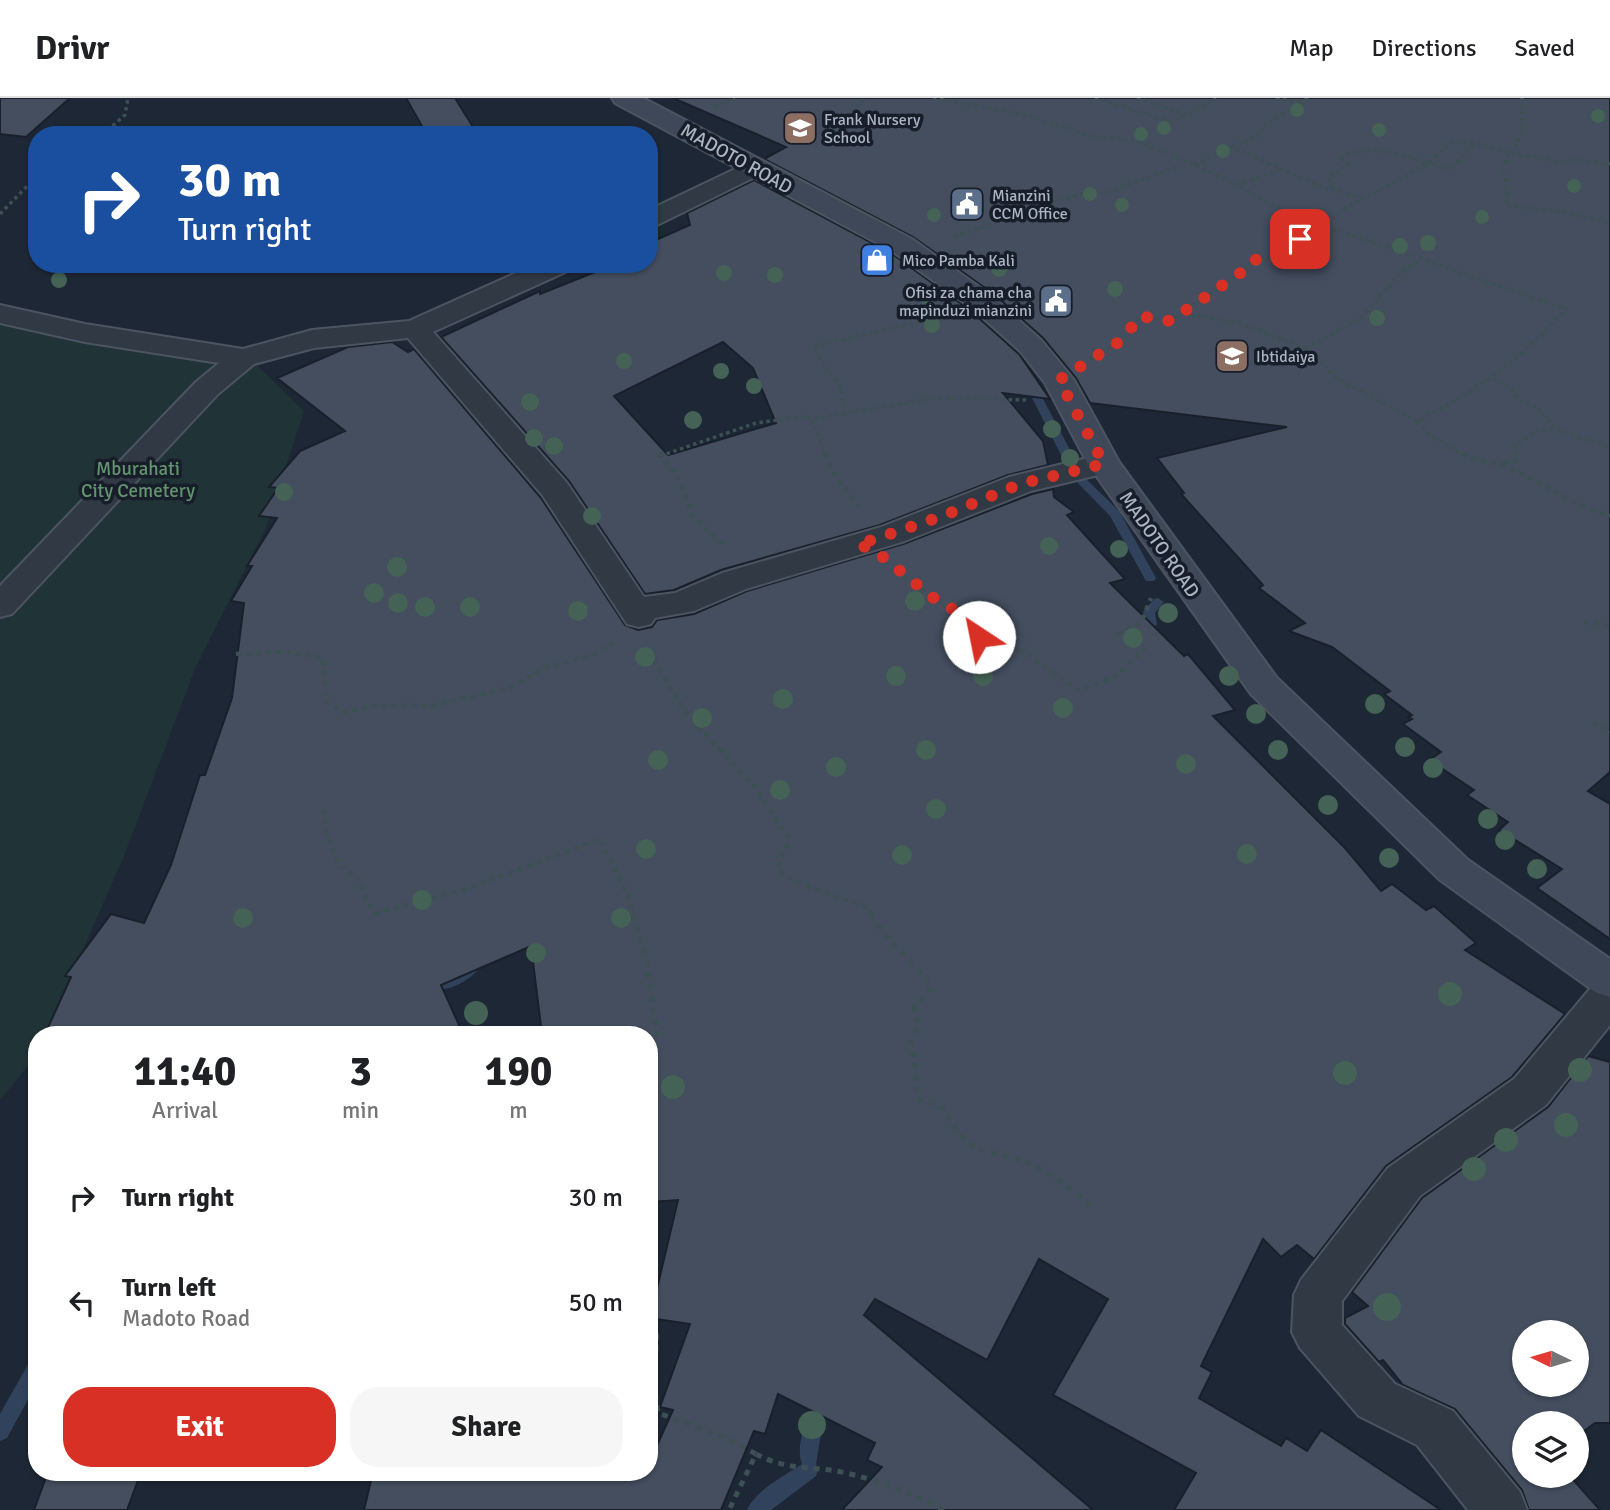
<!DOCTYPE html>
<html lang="en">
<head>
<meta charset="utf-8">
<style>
	body { margin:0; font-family:Signika,sans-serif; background:#f6f6f6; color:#202124; height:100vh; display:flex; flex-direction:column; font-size:26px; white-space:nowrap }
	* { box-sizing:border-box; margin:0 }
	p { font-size:23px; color:#757577 }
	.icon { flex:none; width:38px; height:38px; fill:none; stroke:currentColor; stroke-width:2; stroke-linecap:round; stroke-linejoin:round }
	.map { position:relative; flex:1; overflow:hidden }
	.panel { position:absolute; left:28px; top:928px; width:630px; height:455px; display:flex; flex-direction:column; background:#fff; border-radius:28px; box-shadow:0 2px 5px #0004 }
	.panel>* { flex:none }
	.guide { position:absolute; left:28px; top:28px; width:630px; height:147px; border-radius:28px; box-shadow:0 2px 5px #0004; background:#1a4fa0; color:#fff; overflow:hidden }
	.needle { width:46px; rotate:275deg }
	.fabs { position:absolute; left:1512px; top:1222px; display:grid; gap:14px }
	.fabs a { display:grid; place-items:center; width:77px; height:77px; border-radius:50%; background:#fff; box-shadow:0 2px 5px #0004; font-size:35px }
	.pin { position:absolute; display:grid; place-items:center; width:60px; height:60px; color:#fff; margin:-30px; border-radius:14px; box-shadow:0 4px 10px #0006 }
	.me { position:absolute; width:77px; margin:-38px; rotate:326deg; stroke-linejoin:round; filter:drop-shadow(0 0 5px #0008) }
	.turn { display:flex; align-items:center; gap:24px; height:147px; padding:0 35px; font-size:32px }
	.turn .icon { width:91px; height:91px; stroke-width:2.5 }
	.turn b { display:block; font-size:49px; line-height:60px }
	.eta { display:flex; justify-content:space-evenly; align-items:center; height:119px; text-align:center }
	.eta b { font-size:42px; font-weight:800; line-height:49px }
	.primary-button { display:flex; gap:14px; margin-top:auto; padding:14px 35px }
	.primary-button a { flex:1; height:80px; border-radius:28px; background:#d93025; color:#fff; font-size:28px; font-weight:800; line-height:80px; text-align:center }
	.primary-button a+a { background:#f6f6f6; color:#202124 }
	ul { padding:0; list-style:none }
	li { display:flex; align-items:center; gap:21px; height:105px; padding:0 35px }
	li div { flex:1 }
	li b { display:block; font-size:26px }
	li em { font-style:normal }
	header { display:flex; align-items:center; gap:42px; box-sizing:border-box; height:98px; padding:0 35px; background:#fff; border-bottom:2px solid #e0e0e0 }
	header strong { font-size:33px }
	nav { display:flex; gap:38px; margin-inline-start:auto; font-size:24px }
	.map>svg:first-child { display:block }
	.green { fill:#203336 }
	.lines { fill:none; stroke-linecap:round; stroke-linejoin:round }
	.stream { fill:#31435c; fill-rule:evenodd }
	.building { fill:#444e5f; stroke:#19202c; stroke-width:2; fill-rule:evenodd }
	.street-casing { stroke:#4c5461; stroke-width:4 }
	.secondary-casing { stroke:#4c5461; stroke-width:4 }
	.path-far2 { stroke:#3d5053; stroke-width:3.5; stroke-dasharray:3.5 3.5; stroke-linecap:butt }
	.path-far1 { stroke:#3d5053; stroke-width:4.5; stroke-dasharray:5 5; stroke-linecap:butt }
	.path { stroke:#3d5053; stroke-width:5; stroke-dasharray:6 6; stroke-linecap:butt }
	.street { fill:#313945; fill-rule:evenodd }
	.secondary { fill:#3f4858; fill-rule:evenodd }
	.tree { fill:#446255 }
	.route { stroke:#d93025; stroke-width:12; stroke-dasharray:0 21.6 }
	.labels { text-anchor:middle; stroke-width:7; stroke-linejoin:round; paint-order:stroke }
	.far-poi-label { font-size:16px; fill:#abb4c3; stroke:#171e2a; text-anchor:start }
	.street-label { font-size:19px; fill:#abb4c3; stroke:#171e2a }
	.park-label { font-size:19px; fill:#63936f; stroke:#171e2a }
</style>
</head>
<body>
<header>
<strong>Drivr</strong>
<nav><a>Map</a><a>Directions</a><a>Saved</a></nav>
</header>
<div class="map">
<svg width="1610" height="1412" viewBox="0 0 1610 1412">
	<rect width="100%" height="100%" fill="#1e2735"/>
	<polygon class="green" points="0,224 49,237 242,253 304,313 266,430 195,571 124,758 46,936 37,936 37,957 0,1002"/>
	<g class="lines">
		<g class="stream">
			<polygon points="1029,281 1034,284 1076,363 1074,365 1066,365 1064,363 1024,284"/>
			<polygon points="1079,377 1083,378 1119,413 1156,480 1154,483 1146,483 1110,418 1073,380"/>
			<polygon points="1158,500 1164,504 1155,515 1157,526 1145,543 1135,543 1134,540 1145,526 1143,514 1154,501"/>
			<path d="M 479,855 L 484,857 L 487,861 C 478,876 452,896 434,890 L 431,886 L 434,882 L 461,871 L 474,857 Z"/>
			<polygon points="37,1259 37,1285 7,1340 0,1343 0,1316 31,1261"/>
			<path d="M 825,1291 L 831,1293 L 834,1299 L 822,1330 L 816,1366 L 818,1372 L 816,1378 L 771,1412 L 747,1412 C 756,1392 784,1378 802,1366 C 794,1347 810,1311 819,1293 Z"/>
		</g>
	</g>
	<g class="building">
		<polygon points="0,0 70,0 26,39 0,36"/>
		<polygon points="406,0 455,0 478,37 427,37"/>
		<polygon points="673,0 1610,0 1610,674 1588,693 1610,706 1610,841 1537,790 1562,771 1499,732 1508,724 1467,697 1474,692 1429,662 1441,654 1403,626 1412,621 1408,619 1412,617 1384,596 1390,593 1332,549 1289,533 1305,525 1259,490 1263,487 1181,396 1184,395 1157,360 1287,329 1090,305 1076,280 1043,240 995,197 913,139 764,61 786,49"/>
		<path d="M 754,82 L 891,155 L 971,213 L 1019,256 L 1050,301 L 1003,295 L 1043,343 L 1048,367 L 1008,377 L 880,427 L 721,472 L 674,492 L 645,496 L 569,383 L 441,239 L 540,193 L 540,196 L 615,166 L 649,166 L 649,145 L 690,127 L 687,115 ZM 723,244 L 753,270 L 776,325 L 668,357 L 614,298 Z"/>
		<polygon points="392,244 408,254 414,251 541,400 625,527 638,532 652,529 657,522 694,516 747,493 906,445 1032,396 1053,391 1054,399 1074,414 1067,417 1125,481 1110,485 1184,558 1188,556 1235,612 1213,618 1345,750 1381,793 1392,786 1426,812 1434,808 1476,845 1465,852 1565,916 1512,979 1386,1068 1314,1161 1297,1147 1281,1159 1263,1141 1201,1268 1212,1274 1199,1300 1281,1348 1286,1340 1307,1353 1321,1332 1441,1412 1174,1412 1196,1375 1053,1297 1108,1201 1039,1161 987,1262 875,1201 864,1217 1093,1412 842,1412 882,1369 867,1362 875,1345 778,1296 765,1336 754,1333 721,1412 364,1412 373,1374 649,1374 649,1365 673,1312 660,1309 690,1226 650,1220 678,1102 650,1104 649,936 542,936 531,848 441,887 463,936 45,936 71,879 65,878 111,816 144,825 171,767 200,677 205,677 232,600 244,505 231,503 252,468 247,468 277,420 259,418 278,390 269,389 300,353 345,333 277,280 348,249"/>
		<path d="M 1588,958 L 1610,964 L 1610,1325 L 1595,1325 L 1577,1338 L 1577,1325 L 1524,1325 L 1524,1377 L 1569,1377 L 1600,1412 L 1529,1412 L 1522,1392 L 1455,1311 L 1403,1287 L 1383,1262 L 1379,1264 L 1345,1226 L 1345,1220 L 1368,1208 L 1352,1194 L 1422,1100 L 1548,1009 ZM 1524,1234 L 1577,1234 L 1577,1286 L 1524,1286 Z"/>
		<polygon points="48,1374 141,1374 127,1412 34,1412"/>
	</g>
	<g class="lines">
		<g class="street-casing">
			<g id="street">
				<polygon points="754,62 763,65 767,70 763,75 649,131 649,112"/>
				<polygon points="536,166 574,166 570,172 433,234 567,385 644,499 675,495 722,475 881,429 1009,379 1104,356 1115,359 1120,366 1115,373 1031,393 905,443 746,491 694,513 655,520 651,526 639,529 627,526 543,398 408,240 314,250 254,266 218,296 12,516 0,519 0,488 196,284 219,265 85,244 0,225 0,207 85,226 243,251 312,232 409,223"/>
				<polygon points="1610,881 1610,927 1546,1007 1420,1098 1342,1203 1342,1227 1395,1286 1453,1313 1520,1394 1527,1412 1468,1412 1417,1347 1359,1318 1300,1250 1292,1234 1294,1197 1301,1182 1388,1070 1514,981 1595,885"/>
			</g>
		</g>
		<g class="secondary-casing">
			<polygon id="secondary" points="612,0 643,0 912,141 993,199 1041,242 1074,282 1119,364 1277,580 1468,762 1610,861 1610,899 1595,894 1440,782 1251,596 1088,366 1045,285 1021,254 973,211 892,153 615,5"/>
		</g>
		<g class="path-far2">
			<path d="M 933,0 C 985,9 1035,17 1084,36 C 1101,42 1120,39 1137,44 C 1201,65 1262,101 1321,133"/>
			<polyline points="1095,0 1172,24 1182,19 1176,14"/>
			<polyline points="1137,0 1187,17 1216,0"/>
			<polyline points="1276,0 1300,5"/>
			<polyline points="1308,0 1262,29 1262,36 1232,49 1319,88 1361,99"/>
			<polyline points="714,9 735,0"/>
			<polyline points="832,34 866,0"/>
			<polyline points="102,37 125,17 128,0"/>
			<polyline points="1512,55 1565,65 1573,61 1610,66"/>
			<polyline points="1509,56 1501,74 1506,79 1507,108 1557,113 1610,125"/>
			<polyline points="1426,64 1450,72 1474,46"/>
			<polyline points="1195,67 1232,49"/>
			<polyline points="1237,87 1283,71"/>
			<path d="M 1333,91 L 1329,80 L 1349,66 L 1339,59 C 1370,47 1396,54 1426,65"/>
			<polyline points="0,116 37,78"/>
			<polyline points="954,139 1059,102 1086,95 1106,95 1181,67"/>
			<path d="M 1183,215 L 1243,226 L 1306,251 L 1337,280 L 1417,323 C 1475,295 1523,259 1566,211 L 1325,128"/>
			<polyline points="1306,251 1361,220 1402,174 1422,160"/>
			<polyline points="1089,262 1122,242 1140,218 1170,223 1242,174 1251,163 1268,159 1321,133 1330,121 1346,110 1426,67 1450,45 1468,44 1512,55 1522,34 1522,0"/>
			<polyline points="1493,281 1509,288 1520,302 1536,309 1557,332 1610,349"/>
			<polyline points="845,317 841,290 814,252 815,248 939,219"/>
			<polyline points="1420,322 1426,334 1464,358"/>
			<polyline points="660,358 756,325 807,318 812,321"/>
			<polyline points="826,358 812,321 933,300 1026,302"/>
			<polyline points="1515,358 1515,349 1534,334 1554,330"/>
		</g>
		<g class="path-far1">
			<polyline points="663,356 660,357 680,382 691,416 722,447"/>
			<polyline points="825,356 832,374 859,408"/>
			<path d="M 1462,356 C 1475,364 1490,362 1504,368 C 1541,384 1571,406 1610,418"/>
			<polyline points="1503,366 1515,363 1515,356"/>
			<polyline points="896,473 935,502 970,520 979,539 1027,556 1079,593 1115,578 1144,551 1119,535 1141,525 1151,500"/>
			<polyline points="1584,524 1610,528"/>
			<polyline points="649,553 683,611 756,691 789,740 778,771 793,783 867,809 872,818"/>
			<polyline points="236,556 288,554 322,559 327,605 344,614 376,608 436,607 512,589 546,569 592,557 612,545"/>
			<polyline points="1592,624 1610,634"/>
			<polyline points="324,711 326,733 339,767 359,781 366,802 375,815 461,793 600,741 628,798 634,818"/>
		</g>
		<g class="path">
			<polyline points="633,816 646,863 657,932 649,983"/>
			<path d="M 871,816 C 887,843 913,864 932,889 L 914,910 L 918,925 L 910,947 L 916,972 L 917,1000 L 946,1012 C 966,1062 991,1049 1033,1067 C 1046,1072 1081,1098 1091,1108"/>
			<polyline points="649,1228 657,1233 654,1286 658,1315 727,1340 756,1356 729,1412"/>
			<path d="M 756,1356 C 790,1374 812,1367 846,1375 C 881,1383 912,1396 944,1412"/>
		</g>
		<use href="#street" class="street"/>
		<use href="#secondary" class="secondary"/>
	</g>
	<g class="tree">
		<circle cx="1297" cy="12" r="7"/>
		<circle cx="1598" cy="18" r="7"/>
		<circle cx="1164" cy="30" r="7"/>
		<circle cx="1379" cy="32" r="7"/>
		<circle cx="1141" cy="36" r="7"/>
		<circle cx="1223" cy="53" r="7"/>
		<circle cx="1574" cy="88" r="7"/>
		<circle cx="1090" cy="96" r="7"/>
		<circle cx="1122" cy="107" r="7"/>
		<circle cx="934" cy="117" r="7"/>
		<circle cx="1482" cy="119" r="7"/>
		<circle cx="1428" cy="145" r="8"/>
		<circle cx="1400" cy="148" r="8"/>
		<circle cx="999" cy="171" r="8"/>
		<circle cx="724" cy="175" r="8"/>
		<circle cx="775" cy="177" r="8"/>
		<circle cx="59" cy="182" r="8"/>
		<circle cx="1115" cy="191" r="8"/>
		<circle cx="928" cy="200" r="8"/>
		<circle cx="1377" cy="220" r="8"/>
		<circle cx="932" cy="227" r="8"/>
		<circle cx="624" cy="263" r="8"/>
		<circle cx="721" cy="273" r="8"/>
		<circle cx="754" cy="288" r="8"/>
		<circle cx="530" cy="304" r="9"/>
		<circle cx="693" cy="322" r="9"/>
		<circle cx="1052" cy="331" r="9"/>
		<circle cx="534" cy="340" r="9"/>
		<circle cx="554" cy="348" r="9"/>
		<circle cx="1070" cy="360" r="9"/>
		<circle cx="284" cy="394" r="9"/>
		<circle cx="592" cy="418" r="9"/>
		<circle cx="1049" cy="448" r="9"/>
		<circle cx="1119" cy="451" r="9"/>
		<circle cx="397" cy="469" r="10"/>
		<circle cx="374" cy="495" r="10"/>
		<circle cx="915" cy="503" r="10"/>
		<circle cx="398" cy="505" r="10"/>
		<circle cx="425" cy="509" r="10"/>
		<circle cx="470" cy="509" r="10"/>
		<circle cx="578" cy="513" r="10"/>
		<circle cx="1168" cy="515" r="10"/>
		<circle cx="970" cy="536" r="10"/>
		<circle cx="1133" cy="540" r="10"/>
		<circle cx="645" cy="559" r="10"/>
		<circle cx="896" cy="578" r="10"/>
		<circle cx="983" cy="578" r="10"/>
		<circle cx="1229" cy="578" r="10"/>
		<circle cx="783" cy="601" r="10"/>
		<circle cx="1375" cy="606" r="10"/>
		<circle cx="1063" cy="610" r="10"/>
		<circle cx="1256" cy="616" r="10"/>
		<circle cx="702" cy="620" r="10"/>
		<circle cx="1405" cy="649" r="10"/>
		<circle cx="926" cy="652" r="10"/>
		<circle cx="1278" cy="652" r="10"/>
		<circle cx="658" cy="662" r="10"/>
		<circle cx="1186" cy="666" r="10"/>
		<circle cx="836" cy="669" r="10"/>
		<circle cx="1433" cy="670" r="10"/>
		<circle cx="780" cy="692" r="10"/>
		<circle cx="1328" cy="707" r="10"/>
		<circle cx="936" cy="711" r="10"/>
		<circle cx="1488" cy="721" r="10"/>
		<circle cx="1505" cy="742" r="10"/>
		<circle cx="646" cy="751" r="10"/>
		<circle cx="1247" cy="756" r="10"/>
		<circle cx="902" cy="757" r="10"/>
		<circle cx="1389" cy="760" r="10"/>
		<circle cx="1537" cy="771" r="10"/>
		<circle cx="422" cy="802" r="10"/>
		<circle cx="243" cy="820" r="10"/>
		<circle cx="621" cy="820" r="10"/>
		<circle cx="536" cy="855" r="10"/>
		<circle cx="1450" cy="896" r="12"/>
		<circle cx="476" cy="915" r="12"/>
		<circle cx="1580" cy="972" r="12"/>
		<circle cx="1345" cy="975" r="12"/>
		<circle cx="673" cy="989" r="12"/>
		<circle cx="1566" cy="1027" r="12"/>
		<circle cx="1506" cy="1042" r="12"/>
		<circle cx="1474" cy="1071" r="12"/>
		<circle cx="1387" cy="1209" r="14"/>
		<circle cx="812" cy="1327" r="14"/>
	</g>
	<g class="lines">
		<polyline class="route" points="979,539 977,526 969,518 941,506 873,451 857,447 940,419 1020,386 1104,366 1059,282 1122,242 1140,218 1170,223 1242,174 1251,163 1268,159 1300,141"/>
	</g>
	<defs>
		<g id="school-square" transform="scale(1.75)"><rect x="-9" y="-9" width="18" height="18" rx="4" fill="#8d6e63" stroke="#171e2a"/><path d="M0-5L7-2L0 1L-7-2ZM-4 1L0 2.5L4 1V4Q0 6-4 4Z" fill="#fff"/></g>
		<g id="civic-square" transform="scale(1.75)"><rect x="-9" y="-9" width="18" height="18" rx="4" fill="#5c6f8a" stroke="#171e2a"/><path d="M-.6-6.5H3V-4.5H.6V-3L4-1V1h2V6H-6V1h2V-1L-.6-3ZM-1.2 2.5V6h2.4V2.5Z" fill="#fff"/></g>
		<g id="shop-square" transform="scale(1.75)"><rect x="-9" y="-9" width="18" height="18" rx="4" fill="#3f7fe0" stroke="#171e2a"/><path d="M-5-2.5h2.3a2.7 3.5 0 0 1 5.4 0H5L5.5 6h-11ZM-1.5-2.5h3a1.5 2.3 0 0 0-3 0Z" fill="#fff"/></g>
	</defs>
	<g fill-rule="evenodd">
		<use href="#school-square" x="800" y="30"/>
		<use href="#civic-square" x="967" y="106"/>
		<use href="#shop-square" x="877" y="162"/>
		<use href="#civic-square" x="1056" y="203"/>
		<use href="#school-square" x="1232" y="258"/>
	</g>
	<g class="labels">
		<g class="far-poi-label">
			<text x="824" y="27">Frank Nursery<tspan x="824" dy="18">School</tspan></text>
			<text x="992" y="103">Mianzini<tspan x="992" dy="18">CCM Office</tspan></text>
			<text x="902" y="168">Mico Pamba Kali</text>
			<text x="1032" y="200" text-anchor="end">Ofisi za chama cha<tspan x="1032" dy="18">mapinduzi mianzini</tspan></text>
			<text x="1256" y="264">Ibtidaiya</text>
		</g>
		<g class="street-label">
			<text transform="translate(737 60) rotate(29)" y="7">MADOTO ROAD</text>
			<text transform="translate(1160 446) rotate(55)" y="7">MADOTO ROAD</text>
		</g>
		<g class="park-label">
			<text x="138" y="377">Mburahati<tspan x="138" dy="22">City Cemetery</tspan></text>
		</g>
	</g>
</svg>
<div class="fabs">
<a><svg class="needle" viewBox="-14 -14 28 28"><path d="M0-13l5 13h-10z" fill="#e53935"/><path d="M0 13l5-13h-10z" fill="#757577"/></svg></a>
<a><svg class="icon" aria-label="layers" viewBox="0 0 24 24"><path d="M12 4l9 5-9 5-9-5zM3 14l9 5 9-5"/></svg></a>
</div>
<div class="pin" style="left:1300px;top:141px;background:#d93025"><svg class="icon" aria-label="arrive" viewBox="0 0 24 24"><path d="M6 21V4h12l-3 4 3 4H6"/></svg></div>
<svg class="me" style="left:979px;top:539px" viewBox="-20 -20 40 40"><circle r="19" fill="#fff"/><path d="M0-13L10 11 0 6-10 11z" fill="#d93025"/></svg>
<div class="guide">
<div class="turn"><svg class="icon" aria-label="right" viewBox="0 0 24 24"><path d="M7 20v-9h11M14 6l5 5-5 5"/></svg><div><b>30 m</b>Turn right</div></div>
</div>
<section class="panel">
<div class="eta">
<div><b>11:40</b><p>Arrival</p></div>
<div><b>3</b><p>min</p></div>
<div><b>190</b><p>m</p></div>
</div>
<ul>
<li><svg class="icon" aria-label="right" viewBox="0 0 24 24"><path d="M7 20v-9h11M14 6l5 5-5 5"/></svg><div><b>Turn right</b></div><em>30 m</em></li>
<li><svg class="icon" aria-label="left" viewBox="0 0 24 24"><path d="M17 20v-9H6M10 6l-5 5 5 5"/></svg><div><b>Turn left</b><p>Madoto Road</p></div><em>50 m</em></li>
</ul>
<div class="primary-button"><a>Exit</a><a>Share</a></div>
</section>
</div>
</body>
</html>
